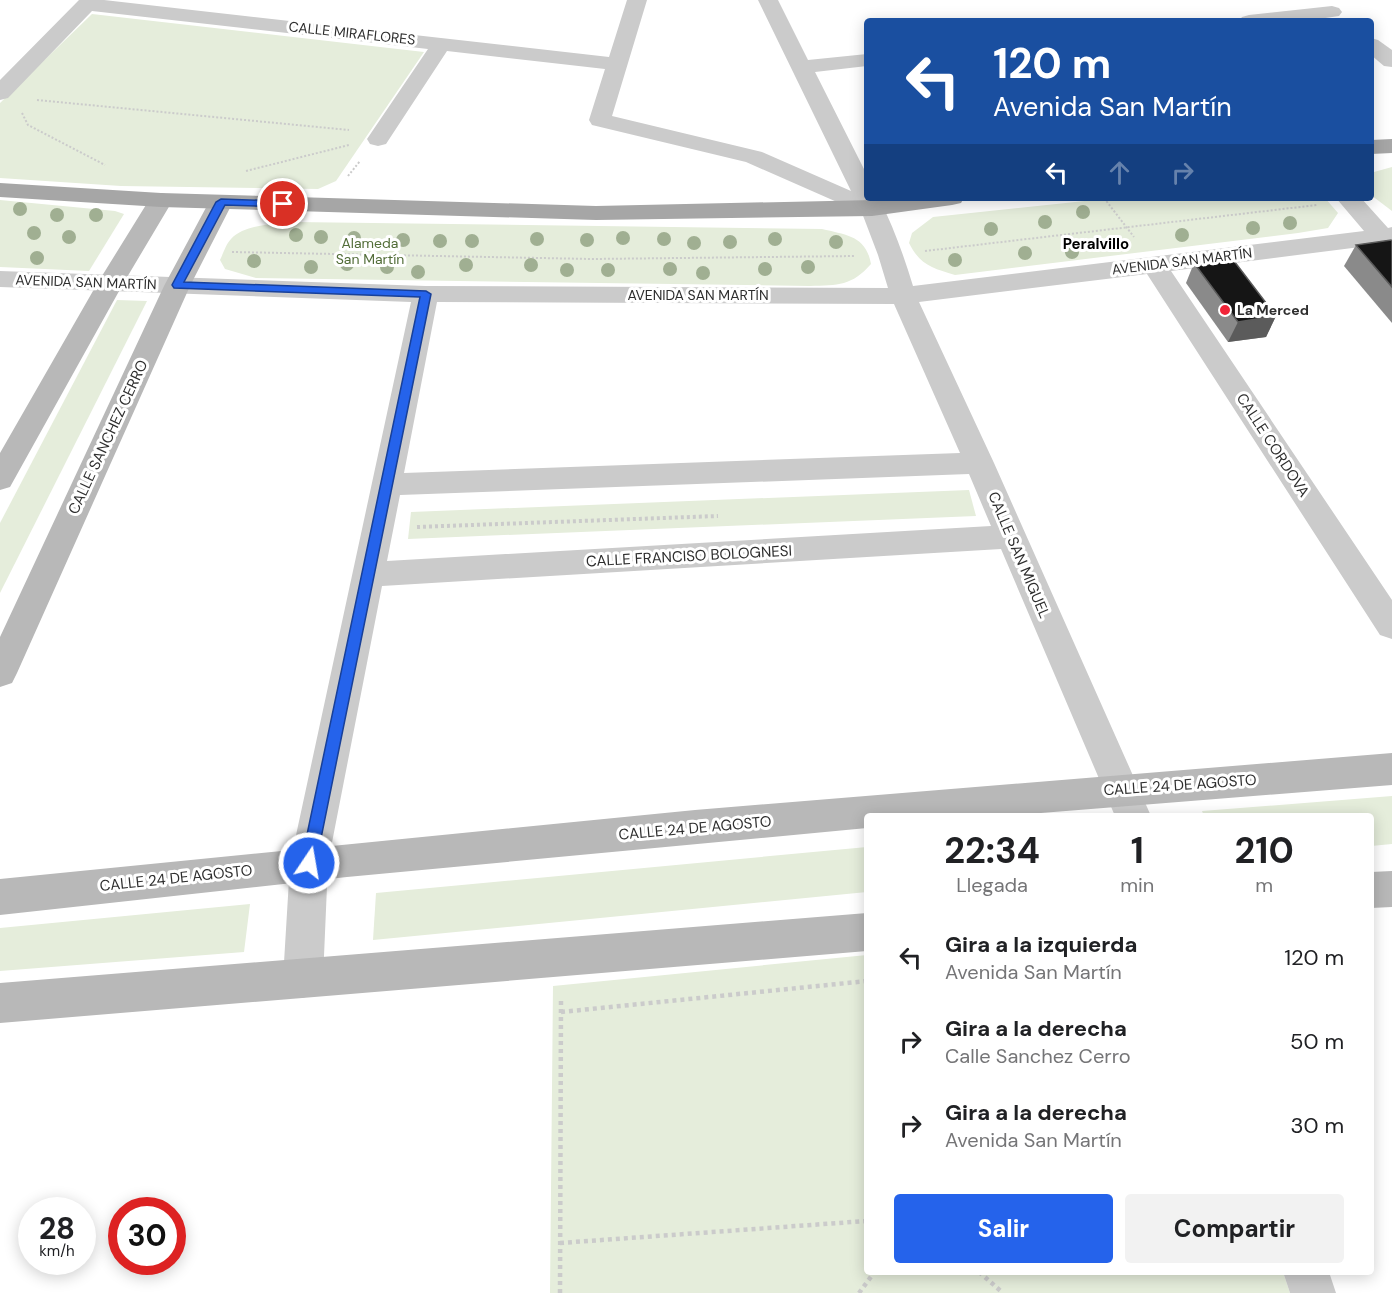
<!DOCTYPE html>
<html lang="es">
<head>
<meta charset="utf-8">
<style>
	body { margin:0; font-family:"DM Sans",sans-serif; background:#f2f2f2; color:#202124; height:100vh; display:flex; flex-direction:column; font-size:22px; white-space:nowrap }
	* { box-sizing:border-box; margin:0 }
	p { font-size:20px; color:#757577 }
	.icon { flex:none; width:33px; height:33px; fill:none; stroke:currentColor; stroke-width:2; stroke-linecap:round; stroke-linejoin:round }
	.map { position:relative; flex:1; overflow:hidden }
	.details { position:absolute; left:864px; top:813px; width:510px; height:462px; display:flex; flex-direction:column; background:#fff; border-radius:6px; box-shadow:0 3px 15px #0003 }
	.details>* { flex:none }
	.top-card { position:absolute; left:864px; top:18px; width:510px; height:183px; border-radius:6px; box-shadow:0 3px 15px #0003; background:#1a4fa0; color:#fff; overflow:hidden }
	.speed { position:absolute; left:18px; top:1197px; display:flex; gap:12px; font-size:30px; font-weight:700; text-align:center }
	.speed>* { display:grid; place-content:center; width:78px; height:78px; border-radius:50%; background:#fff; box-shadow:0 3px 15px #0003; line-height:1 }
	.speed small { font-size:15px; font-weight:400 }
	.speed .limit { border:9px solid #d22; background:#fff; color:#111 }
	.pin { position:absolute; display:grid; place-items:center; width:51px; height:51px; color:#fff; margin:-26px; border:3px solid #fff; border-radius:50%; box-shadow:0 2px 6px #0007 }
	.me { position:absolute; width:66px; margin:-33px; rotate:12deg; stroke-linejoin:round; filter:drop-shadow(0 0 4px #0008) }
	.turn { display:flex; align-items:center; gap:21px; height:126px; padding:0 30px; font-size:27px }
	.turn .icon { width:78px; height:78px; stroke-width:2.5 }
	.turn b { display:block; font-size:42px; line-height:51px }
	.lanes { display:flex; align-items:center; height:57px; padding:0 30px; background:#0003; justify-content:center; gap:30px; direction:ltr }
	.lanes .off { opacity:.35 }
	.eta { display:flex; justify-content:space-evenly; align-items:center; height:102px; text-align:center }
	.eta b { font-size:36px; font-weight:700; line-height:42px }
	.action { display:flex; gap:12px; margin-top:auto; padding:12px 30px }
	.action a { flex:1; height:69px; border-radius:6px; background:#2563eb; color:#fff; font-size:24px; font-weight:700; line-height:69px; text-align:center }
	.action a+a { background:#f2f2f2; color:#202124 }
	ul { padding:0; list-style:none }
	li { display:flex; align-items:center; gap:18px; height:84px; padding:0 30px }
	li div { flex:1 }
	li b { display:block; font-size:22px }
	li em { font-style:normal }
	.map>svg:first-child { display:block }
	.green { fill:#e5eddb }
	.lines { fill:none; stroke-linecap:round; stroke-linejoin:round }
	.path-far2 { stroke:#cbcbcb; stroke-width:2; stroke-dasharray:2 2; stroke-linecap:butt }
	.path-far1 { stroke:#cbcbcb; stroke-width:4; stroke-dasharray:3 3; stroke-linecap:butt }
	.path { stroke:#cbcbcb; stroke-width:4.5; stroke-dasharray:4 4; stroke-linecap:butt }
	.street { fill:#cbcbcb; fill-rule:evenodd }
	.secondary { fill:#b8b8b8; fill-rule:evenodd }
	.primary { fill:#a6a6a6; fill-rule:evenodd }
	.tree { fill:#a0af92 }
	.wall { fill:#8a8a8a }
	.shaded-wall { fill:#5b5b5b }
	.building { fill:#151515; stroke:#5b5b5b; stroke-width:1.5 }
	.route { fill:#2563eb; stroke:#184099; stroke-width:1.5 }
	.poi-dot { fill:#f12438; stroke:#fff; stroke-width:2 }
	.labels { text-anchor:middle; stroke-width:6; stroke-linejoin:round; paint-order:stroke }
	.far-street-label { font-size:14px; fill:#2e2e2e; stroke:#fff }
	.far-park-label { font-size:14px; fill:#526d38; stroke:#fff }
	.far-poi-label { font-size:14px; font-weight:bold; fill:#2e2e2e; stroke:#fff; text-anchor:start }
	.far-quarter-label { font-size:15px; font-weight:bold; fill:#000; stroke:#fff }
	.street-label { font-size:15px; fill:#2e2e2e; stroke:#fff }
</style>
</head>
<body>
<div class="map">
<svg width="1392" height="1293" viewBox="0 0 1392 1293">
	<rect width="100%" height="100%" fill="#fff"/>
	<g class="green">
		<polygon points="92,14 424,52 336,181 318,189 121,186 0,178 0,103"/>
		<polygon points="1392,167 1392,211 1371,195 1371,177 1374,172"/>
		<path d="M 1113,198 L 1325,198 L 1338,213 L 1328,228 L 1298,233 L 955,275 C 932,268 920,265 909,243 L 912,233 L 933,217 Z"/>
		<polygon points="0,200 115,211 124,214 89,271 0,267"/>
		<path d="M 294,222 L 822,229 C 847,235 866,236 871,264 C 852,286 838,285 810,286 L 256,278 L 225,269 L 220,260 C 223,254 226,244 231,239 C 245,224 275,224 294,222 Z"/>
		<polygon points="117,300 147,301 0,593 0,523"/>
		<polygon points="969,490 976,516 408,539 411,512"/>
		<polygon points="1392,796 1392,844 1371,846 1371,816 1204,816 1202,811"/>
		<polygon points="867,847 867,892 373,940 376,893"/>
		<polygon points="250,904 244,952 0,971 0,928"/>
		<polygon points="867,955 867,1272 1283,1272 1290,1293 550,1293 553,986"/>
	</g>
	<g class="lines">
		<g class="path-far2">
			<polyline points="37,100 349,130"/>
			<polyline points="22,113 28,125 105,165"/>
			<polyline points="246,171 349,145"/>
			<polyline points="348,176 360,161"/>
			<polyline points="1104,198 1134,237"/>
			<polyline points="925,251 1317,205"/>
			<polyline points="232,252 592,259 855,256"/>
		</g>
		<polyline class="path-far1" points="417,527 718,516"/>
		<g class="path">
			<polyline points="561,1012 867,981"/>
			<polyline points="560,1243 866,1221"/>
			<polyline points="979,1272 1003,1293"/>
			<polyline points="560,1293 561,997"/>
			<polyline points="859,1293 873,1274"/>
		</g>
		<g class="street">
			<path d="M 79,0 L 104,0 L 609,57 L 627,0 L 647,0 L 612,116 L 762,152 L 851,191 L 758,0 L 778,0 L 808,60 L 867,54 L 867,66 L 815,72 L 867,175 L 867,198 L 879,198 C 893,226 904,256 913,286 L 1364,231 L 1336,198 L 1361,198 L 1388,228 L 1392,227 L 1392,256 L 1383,254 L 1376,245 L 1171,271 L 1392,600 L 1392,639 L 1380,635 L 1147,274 L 919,302 L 994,463 L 1151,816 L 1115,816 L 1001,549 L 382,586 L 328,863 L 323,979 L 317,993 L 303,998 L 289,993 L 283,979 L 290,863 L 411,302 L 0,287 L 0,271 L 426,286 L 888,288 L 878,255 L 862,213 L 746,162 L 592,125 L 589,120 L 605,69 L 447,51 L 386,144 L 378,146 L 370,144 L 367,139 L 428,49 L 92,11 L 8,98 L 0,100 L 0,80 ZM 437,302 L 894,304 L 960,453 L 404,473 ZM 969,474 L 991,526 L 387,561 L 400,495 Z"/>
			<polygon points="1332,6 1339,8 1342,12 1339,16 1305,21 1239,21 1242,17 1249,15"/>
			<polygon points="1371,38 1378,40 1392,50 1392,67 1384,66 1371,55"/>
			<polygon points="1283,1272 1329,1272 1336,1293 1290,1293"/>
		</g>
		<g class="secondary">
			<polygon points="161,193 170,195 173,200 123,284 10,487 0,490 0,453 97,284 149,200 152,195"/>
			<polygon points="221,195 230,197 233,202 190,286 17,673 12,683 0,687 0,637 164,286 209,202 212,197"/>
			<polygon points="1392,753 1392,785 1003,816 867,816 867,828 347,877 0,915 0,879 695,810"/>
			<polygon points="1392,871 1392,907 1371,908 1371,872"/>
			<polygon points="867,913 867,951 0,1023 0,983"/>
		</g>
		<g class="primary">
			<polygon points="1392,139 1392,153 1371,154 1371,140"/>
			<polygon points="0,183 161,193 596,206 964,198 961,203 952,205 872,216 596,220 161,207 0,197"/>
		</g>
	</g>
	<g class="tree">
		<circle cx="20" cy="209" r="7"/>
		<circle cx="1083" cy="212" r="7"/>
		<circle cx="57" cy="215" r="7"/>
		<circle cx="96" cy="215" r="7"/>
		<circle cx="1045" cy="222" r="7"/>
		<circle cx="1290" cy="223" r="7"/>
		<circle cx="1253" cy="228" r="7"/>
		<circle cx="991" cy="229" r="7"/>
		<circle cx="34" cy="233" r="7"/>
		<circle cx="296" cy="235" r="7"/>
		<circle cx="1182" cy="235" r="7"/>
		<circle cx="69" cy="237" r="7"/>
		<circle cx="321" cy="237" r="7"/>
		<circle cx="354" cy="238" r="7"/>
		<circle cx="623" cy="238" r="7"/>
		<circle cx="537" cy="239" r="7"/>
		<circle cx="664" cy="239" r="7"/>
		<circle cx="775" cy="239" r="7"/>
		<circle cx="403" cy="240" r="7"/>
		<circle cx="587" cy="240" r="7"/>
		<circle cx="440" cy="241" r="7"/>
		<circle cx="472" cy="241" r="7"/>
		<circle cx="730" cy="242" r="7"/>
		<circle cx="836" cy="242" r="7"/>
		<circle cx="694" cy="243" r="7"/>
		<circle cx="1072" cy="252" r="7"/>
		<circle cx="1025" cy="253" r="7"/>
		<circle cx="37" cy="258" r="7"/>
		<circle cx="955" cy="260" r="7"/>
		<circle cx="254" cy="261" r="7"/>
		<circle cx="347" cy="264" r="7"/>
		<circle cx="466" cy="265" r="7"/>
		<circle cx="531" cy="265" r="7"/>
		<circle cx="311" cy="267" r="7"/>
		<circle cx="387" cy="267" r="7"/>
		<circle cx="808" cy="267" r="7"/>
		<circle cx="670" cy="269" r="7"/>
		<circle cx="765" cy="269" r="7"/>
		<circle cx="567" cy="270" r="7"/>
		<circle cx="608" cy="270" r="7"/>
		<circle cx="418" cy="272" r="7"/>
		<circle cx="703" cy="273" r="7"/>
	</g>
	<g class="wall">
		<polygon points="1392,241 1392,323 1344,266 1356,245"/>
		<polygon points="1194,263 1276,316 1266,337 1228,342 1186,283"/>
	</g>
	<polygon class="shaded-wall" points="1276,316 1266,337 1228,342 1238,322"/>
	<g class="building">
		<polygon points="1391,240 1392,241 1392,287 1356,245"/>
		<polygon points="1231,257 1276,316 1238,322 1194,263"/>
	</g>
	<polygon class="route" points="221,199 283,201 288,204 283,207 225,205 184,282 426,291 431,294 316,863 314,868 309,870 303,868 301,863 420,297 174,288 172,285 216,202"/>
	<circle class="poi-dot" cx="1225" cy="310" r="6"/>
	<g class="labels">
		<g class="far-street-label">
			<text transform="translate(352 33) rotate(6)" y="5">CALLE MIRAFLORES</text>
			<text transform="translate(1182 261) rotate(-7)" y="5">AVENIDA SAN MARTÍN</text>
			<text transform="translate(86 282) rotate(2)" y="5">AVENIDA SAN MARTÍN</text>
			<text x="698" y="300">AVENIDA SAN MARTÍN</text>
		</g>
		<g class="far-park-label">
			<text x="370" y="248">Alameda<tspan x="370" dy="16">San Martín</tspan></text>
		</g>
		<g class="far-poi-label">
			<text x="1237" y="315">La Merced</text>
		</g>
		<g class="far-quarter-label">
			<text x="1096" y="249">Peralvillo</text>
		</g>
		<g class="street-label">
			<text transform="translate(108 437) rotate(-65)" y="5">CALLE SANCHEZ CERRO</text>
			<text transform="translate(1273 445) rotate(57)" y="5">CALLE CORDOVA</text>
			<text transform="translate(1019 555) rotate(67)" y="5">CALLE SAN MIGUEL</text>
			<text transform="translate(689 556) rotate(-3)" y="5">CALLE FRANCISO BOLOGNESI</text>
			<text transform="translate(1180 785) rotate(-4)" y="5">CALLE 24 DE AGOSTO</text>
			<text transform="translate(695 828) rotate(-5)" y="5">CALLE 24 DE AGOSTO</text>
			<text transform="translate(176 878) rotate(-6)" y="5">CALLE 24 DE AGOSTO</text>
		</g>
	</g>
</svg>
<div class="speed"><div>28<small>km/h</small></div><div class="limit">30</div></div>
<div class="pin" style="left:283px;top:204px;background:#d93025"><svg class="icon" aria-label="arrive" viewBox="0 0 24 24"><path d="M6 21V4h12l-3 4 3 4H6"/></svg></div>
<svg class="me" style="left:309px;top:863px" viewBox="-20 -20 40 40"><circle r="17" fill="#2563eb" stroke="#fff" stroke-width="3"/><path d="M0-11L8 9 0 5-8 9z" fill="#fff"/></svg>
<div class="top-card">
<div class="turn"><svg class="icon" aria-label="left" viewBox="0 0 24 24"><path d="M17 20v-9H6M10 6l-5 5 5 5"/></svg><div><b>120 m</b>Avenida San Martín</div></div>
<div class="lanes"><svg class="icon" aria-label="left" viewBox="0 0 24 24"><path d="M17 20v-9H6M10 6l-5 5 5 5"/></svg><svg class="icon off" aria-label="ahead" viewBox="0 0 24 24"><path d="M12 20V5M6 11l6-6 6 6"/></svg><svg class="icon off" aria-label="right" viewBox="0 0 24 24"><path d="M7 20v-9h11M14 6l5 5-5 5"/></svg></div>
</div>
<section class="details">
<div class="eta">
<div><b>22:34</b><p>Llegada</p></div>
<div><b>1</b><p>min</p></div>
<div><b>210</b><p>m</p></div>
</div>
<ul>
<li><svg class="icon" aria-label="left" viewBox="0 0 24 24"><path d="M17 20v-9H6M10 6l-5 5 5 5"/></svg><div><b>Gira a la izquierda</b><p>Avenida San Martín</p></div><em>120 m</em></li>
<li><svg class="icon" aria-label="right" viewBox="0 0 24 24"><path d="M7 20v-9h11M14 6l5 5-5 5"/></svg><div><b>Gira a la derecha</b><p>Calle Sanchez Cerro</p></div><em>50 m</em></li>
<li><svg class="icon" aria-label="right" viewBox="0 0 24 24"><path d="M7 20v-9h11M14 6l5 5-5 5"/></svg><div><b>Gira a la derecha</b><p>Avenida San Martín</p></div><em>30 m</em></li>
</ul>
<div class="action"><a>Salir</a><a>Compartir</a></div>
</section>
</div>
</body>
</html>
